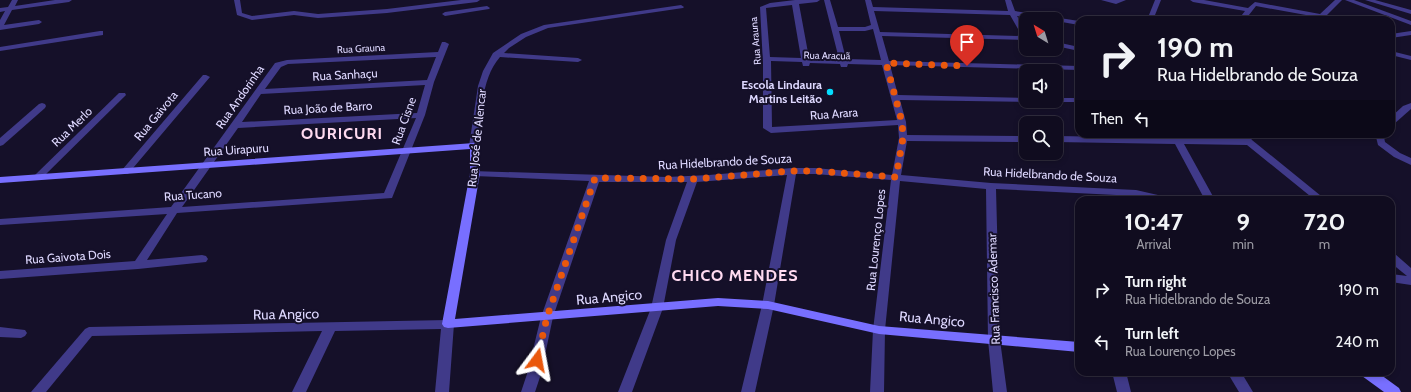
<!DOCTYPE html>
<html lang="en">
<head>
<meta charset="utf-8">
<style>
	body { margin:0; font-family:Cabin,sans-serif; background:#191528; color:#f1f3f6; height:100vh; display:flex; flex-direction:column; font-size:15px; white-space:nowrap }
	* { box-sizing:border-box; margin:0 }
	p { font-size:13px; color:#9c9ba4 }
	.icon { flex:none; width:22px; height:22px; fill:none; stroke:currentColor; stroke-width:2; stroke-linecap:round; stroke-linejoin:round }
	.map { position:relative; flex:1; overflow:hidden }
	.sheet { position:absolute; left:1075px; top:196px; width:320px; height:180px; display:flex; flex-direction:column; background:#100c1f; border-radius:12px; box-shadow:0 2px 6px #0003,0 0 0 1px #302c3d }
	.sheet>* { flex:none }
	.top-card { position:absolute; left:1075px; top:16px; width:320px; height:122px; border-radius:12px; box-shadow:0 2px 6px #0003,0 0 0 1px #302c3d; background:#100c1f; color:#f1f3f6; overflow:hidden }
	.needle { width:26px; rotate:322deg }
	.buttons { position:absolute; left:1019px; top:12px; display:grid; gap:8px }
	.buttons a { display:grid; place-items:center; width:44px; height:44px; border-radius:8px; background:#100c1f; box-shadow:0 2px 6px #0003,0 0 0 1px #302c3d; font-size:20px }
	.pin { position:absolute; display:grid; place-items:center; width:34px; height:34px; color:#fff; margin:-41px -17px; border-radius:50% 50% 50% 0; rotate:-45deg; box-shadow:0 0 4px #0007 }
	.pin .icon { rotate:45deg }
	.me { position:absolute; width:44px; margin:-22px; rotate:13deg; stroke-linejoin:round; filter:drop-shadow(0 0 3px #0008) }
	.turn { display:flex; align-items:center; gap:14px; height:84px; padding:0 16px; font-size:18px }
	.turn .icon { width:52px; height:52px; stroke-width:2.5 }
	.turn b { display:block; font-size:28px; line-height:34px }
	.then { display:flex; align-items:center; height:38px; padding:0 16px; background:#0003; gap:8px; font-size:15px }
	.eta { display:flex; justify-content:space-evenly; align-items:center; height:68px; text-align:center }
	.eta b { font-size:24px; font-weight:700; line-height:28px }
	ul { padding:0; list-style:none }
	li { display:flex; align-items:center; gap:12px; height:52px; padding:0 16px }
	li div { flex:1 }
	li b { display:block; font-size:15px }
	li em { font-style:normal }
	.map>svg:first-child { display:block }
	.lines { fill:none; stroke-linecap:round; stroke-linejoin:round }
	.street { fill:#403a89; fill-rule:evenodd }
	.secondary { fill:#786fff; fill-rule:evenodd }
	.route { stroke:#ea580c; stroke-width:7; stroke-dasharray:0 12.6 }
	.poi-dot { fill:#04deff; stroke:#151029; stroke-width:1.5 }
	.labels { text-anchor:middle; stroke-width:4; stroke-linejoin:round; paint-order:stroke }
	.far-street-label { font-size:10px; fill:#ded8ff; stroke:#151029 }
	.street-label { font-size:12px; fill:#ded8ff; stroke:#151029 }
	.poi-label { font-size:12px; font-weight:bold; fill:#ded8ff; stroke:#151029; text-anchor:end }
	.near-street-label { font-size:14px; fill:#ded8ff; stroke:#151029 }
	.district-label { font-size:16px; font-weight:bold; letter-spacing:1px; fill:#ffdaf0; stroke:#151029 }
</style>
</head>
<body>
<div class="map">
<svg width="1411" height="392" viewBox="0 0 1411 392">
	<rect width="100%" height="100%" fill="#151029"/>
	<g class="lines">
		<g class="street">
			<polygon points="12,0 18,0 15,6 55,0 72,0 69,2 12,10 4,25 39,20 42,22 39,24 0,30 0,20 5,11 0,12 0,8 8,7"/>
			<polygon points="234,0 240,0 242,13 252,16 294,11 318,14 387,9 461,0 480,0 477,2 387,13 318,18 294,15 252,20 237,15"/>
			<path d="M 795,0 L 820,0 L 817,2 L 799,4 L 809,58 L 839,59 L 824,0 L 830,0 L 838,27 L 865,27 L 871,25 L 865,0 L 871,0 L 873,7 L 1008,11 L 1005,0 L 1011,0 L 1015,11 L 1079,21 L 1079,25 L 1056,21 L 1056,19 L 1040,19 L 1017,16 L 1026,31 L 1026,40 L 882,36 L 889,61 L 1079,66 L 1079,70 L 890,65 L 898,95 L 1026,98 L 1026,101 L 1029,101 L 1026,102 L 900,100 L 906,122 L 907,135 L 1026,136 L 1026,142 L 907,141 L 901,175 L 991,183 L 1136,190 L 1171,198 L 1172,200 L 1154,200 L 1136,196 L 996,189 L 1000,340 L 1007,392 L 993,392 L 988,340 L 986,189 L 900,181 L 885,330 L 884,392 L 870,392 L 873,330 L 891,180 L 815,174 L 796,174 L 774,305 L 755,392 L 741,392 L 762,305 L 787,175 L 697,182 L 676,240 L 663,308 L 632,392 L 618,392 L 651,308 L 666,240 L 687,182 L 599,182 L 553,317 L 541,374 L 535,392 L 521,392 L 527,374 L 541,317 L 589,181 L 475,176 L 470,173 L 472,171 L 667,177 L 709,175 L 792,168 L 815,168 L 892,175 L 899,138 L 898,125 L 771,133 L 763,128 L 763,64 L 760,7 L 770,3 ZM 792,5 L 801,58 L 770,57 L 766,8 ZM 874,11 L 1010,15 L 1022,36 L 880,32 ZM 873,29 L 881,60 L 846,59 L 839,31 L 865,31 ZM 771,61 L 802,62 L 803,66 L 809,66 L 810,63 L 840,64 L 841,67 L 847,67 L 848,64 L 882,65 L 897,120 L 772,127 Z"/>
			<polygon points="1101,0 1126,0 1116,4"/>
			<polygon points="1155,0 1161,0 1153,20 1147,20"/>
			<polygon points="1190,0 1204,0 1248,8 1255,2 1320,14 1335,0 1342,0 1322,20 1315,20 1317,17 1256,6 1245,20 1238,20 1245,11 1193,2"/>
			<polygon points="1345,0 1354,0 1411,21 1411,25"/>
			<polygon points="1365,0 1375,0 1411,10 1411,14"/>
			<path d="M 681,5 L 684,7 L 683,8 L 548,28 L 526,37 L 509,48 L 504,53 L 578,58 L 582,60 L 578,62 L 500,57 C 480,80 481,118 479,146 L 474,149 L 469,146 L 478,86 L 483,71 L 493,53 L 521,34 L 544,25 Z"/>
			<polygon points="487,6 490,8 489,9 445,16 442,14 445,12"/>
			<polygon points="100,31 103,31 103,35 0,51 0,47"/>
			<polygon points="1411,31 1411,35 1391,38 1391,34"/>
			<path d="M 442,42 L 445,42 L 449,44 L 434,82 L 425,115 L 392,198 L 177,213 L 147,260 L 202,255 L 206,256 L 208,259 L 206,262 L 138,269 L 0,279 L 0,271 L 135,261 L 167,214 L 0,225 L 0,219 L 171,207 L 275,63 L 287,60 L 438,52 ZM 436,57 L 427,80 L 265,89 L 281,67 L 288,64 ZM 425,85 L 417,113 L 242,122 L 261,94 ZM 416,118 L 384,193 L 182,207 L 238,128 Z"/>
			<polygon points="1056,42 1079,47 1079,51 1056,46"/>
			<polygon points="1391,51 1411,56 1411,60 1391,55"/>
			<polygon points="203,75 206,75 210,77 128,174 122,174 120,172 122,170"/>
			<polygon points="119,93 125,93 126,95 41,179 35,179 33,177 35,175"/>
			<polygon points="1056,98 1079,98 1079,102 1053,102 1056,101"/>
			<polygon points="42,103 45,104 46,106 45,108 3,145 0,146 0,138 39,104"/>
			<polygon points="1411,103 1411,109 1394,124 1391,125 1391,117 1403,106"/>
			<polygon points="1240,134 1248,134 1252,140 1326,200 1315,200 1247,145 1184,144 1215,200 1205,200 1175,144 1056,142 1056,136 1243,139"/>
			<polygon points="1378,134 1386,134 1384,137 1385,142 1400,153 1411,158 1411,165 1394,157 1378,145 1376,137"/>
			<polygon points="1391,253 1395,254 1411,268 1411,285 1391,282 1391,274 1407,276 1391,263"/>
			<polygon points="448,320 452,321 454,324 449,392 435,392 441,329 335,331 306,392 292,392 322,331 92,336 46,392 31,392 85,329 89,327"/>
			<polygon points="0,327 25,330 27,333 25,336 21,338 0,337"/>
			<polygon points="1112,372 1126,372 1131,392 1117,392"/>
			<polygon points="1227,372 1241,372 1253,392 1239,392"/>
		</g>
		<g class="secondary">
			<polygon points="474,143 479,146 480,173 455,319 718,298 768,301 879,326 1079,342 1079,352 879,334 768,309 718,306 448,328 444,327 442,324 470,173 470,149 0,183 0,177"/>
			<polygon points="1360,372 1377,372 1399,388 1401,392 1384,392 1362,376"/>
		</g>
	</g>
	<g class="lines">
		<polyline class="route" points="537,360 547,317 595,178 693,179 792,171 815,171 896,177 903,138 902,122 886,63 967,66"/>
	</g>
	<circle class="poi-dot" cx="830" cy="92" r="4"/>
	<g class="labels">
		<g class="far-street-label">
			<text transform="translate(755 41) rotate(-95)" y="4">Rua Arauna</text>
			<text transform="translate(361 48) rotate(-3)" y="4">Rua Grauna</text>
			<text transform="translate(827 55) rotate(1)" y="4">Rua Aracuã</text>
		</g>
		<g class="street-label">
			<text transform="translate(345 75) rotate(-3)" y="4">Rua Sanhaçu</text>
			<text transform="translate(240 97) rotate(-55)" y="4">Rua Andorinha</text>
			<text transform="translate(328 108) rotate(-3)" y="4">Rua João de Barro</text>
			<text transform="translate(834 114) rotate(-4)" y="4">Rua Arara</text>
			<text transform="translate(156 116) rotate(-50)" y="4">Rua Gaivota</text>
			<text transform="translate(404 121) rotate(-70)" y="4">Rua Cisne</text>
			<text transform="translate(72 127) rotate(-44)" y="4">Rua Merlo</text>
			<text transform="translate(477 138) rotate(-84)" y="4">Rua José de Alencar</text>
			<text transform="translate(236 150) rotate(-4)" y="4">Rua Uirapuru</text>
			<text transform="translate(725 162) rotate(-3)" y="4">Rua Hidelbrando de Souza</text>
			<text transform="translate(1050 175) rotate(3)" y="4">Rua Hidelbrando de Souza</text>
			<text transform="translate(193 195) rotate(-4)" y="4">Rua Tucano</text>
			<text transform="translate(876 240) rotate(-84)" y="4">Rua Lourenço Lopes</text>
			<text transform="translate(68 257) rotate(-4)" y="4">Rua Gaivota Dois</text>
			<text transform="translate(994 289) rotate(-92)" y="4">Rua Francisco Ademar</text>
		</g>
		<g class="poi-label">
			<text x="822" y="89">Escola Lindaura<tspan x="822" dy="14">Martins Leitão</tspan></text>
		</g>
		<g class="near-street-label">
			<text transform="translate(609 297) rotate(-5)" y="5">Rua Angico</text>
			<text transform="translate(286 314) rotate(-1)" y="5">Rua Angico</text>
			<text transform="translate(932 319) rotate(5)" y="5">Rua Angico</text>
		</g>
		<g class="district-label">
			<text x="342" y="139">OURICURI</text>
			<text x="735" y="281">CHICO MENDES</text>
		</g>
	</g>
</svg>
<div class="buttons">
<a><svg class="needle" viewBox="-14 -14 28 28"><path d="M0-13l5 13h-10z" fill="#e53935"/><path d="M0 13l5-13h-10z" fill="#9c9ba4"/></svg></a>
<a><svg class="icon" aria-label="sound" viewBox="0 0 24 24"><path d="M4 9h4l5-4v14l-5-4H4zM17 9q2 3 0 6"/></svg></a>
<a><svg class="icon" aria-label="search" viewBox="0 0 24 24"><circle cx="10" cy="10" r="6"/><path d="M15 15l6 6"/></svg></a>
</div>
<div class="pin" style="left:967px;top:66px;background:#d93025"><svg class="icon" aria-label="arrive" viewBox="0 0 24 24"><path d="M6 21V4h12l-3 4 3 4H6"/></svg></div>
<svg class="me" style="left:537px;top:360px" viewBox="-20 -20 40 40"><path d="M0-17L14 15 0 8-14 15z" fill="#ea580c" stroke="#fff" stroke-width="4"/></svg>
<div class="top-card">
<div class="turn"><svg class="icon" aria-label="right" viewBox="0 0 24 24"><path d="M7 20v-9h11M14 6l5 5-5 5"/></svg><div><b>190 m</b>Rua Hidelbrando de Souza</div></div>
<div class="then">Then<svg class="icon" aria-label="left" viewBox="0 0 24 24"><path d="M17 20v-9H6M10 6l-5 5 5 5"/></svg></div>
</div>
<section class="sheet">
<div class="eta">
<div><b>10:47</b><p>Arrival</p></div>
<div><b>9</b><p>min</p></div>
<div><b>720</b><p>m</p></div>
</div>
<ul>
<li><svg class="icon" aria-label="right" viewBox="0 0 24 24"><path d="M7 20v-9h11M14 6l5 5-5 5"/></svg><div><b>Turn right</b><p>Rua Hidelbrando de Souza</p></div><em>190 m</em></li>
<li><svg class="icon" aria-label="left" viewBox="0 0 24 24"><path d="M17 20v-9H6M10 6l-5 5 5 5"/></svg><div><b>Turn left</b><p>Rua Lourenço Lopes</p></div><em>240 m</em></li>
</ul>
</section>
</div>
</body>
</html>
